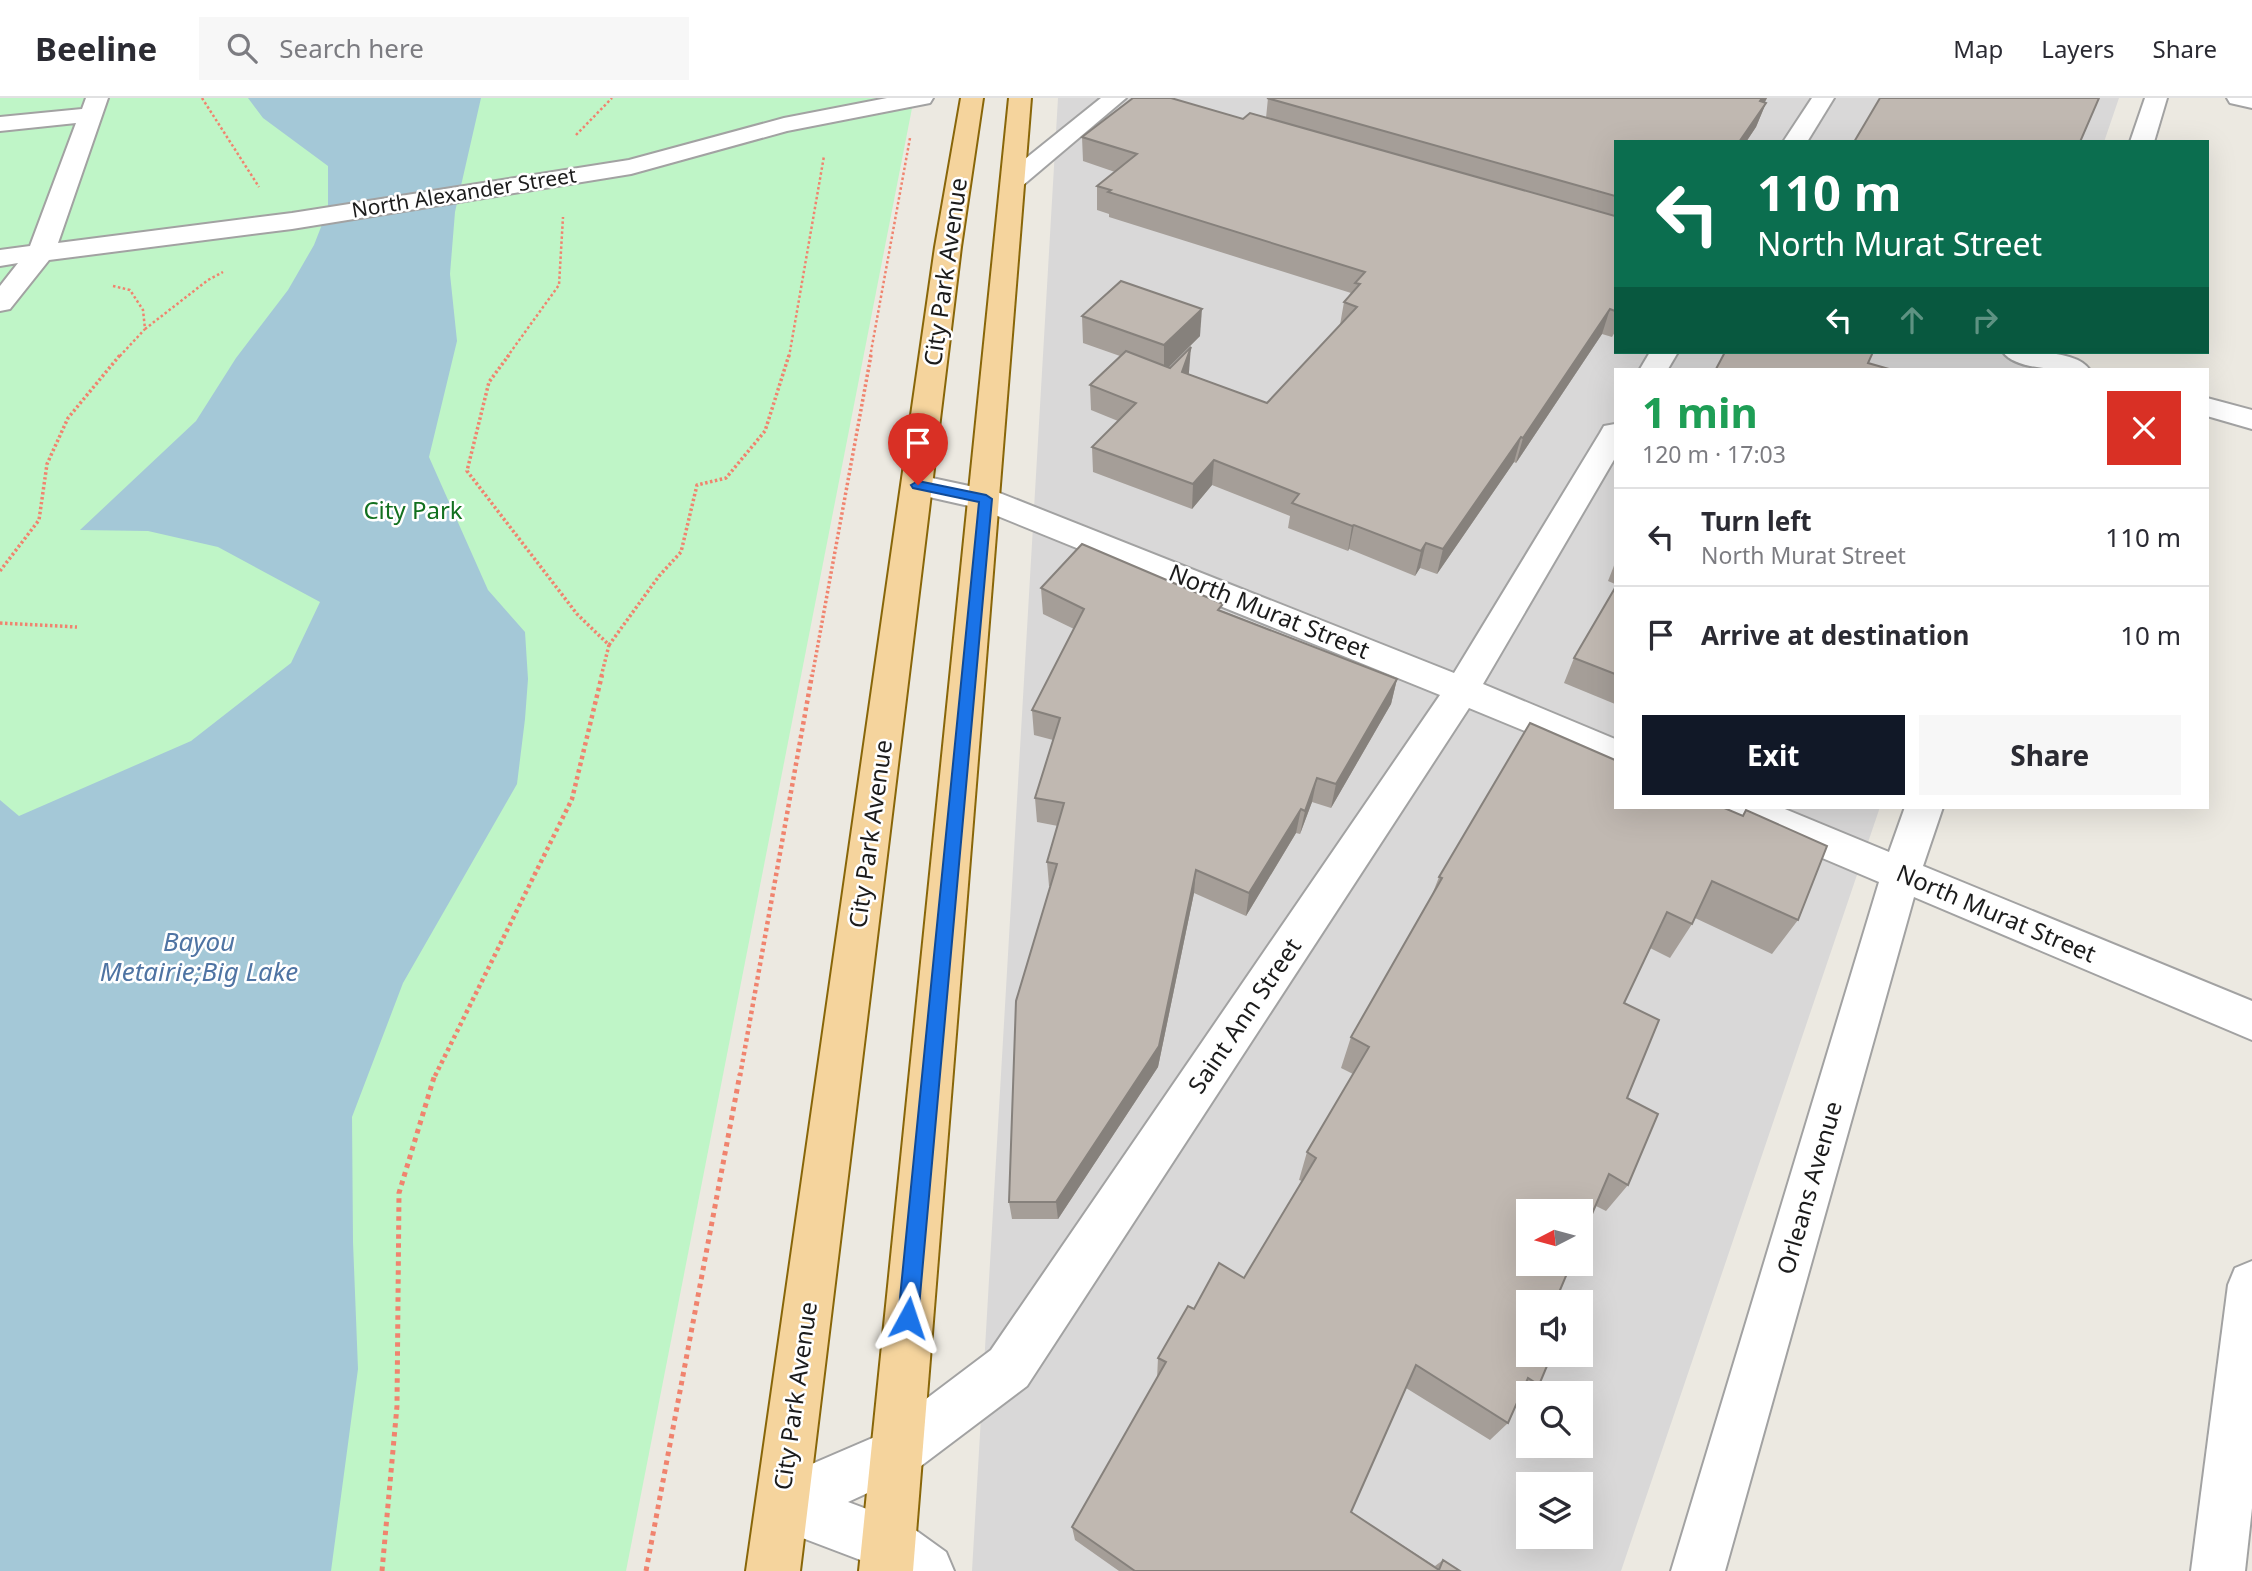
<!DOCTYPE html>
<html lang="en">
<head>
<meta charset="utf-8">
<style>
	body { margin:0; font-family:"Noto Sans",sans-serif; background:#f7f7f7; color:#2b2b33; height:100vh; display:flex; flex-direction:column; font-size:26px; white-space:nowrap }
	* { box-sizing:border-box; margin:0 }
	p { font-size:23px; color:#7c7c81 }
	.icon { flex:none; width:38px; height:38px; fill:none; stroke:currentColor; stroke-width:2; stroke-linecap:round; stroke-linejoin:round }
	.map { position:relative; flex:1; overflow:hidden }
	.panel { position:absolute; left:1614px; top:270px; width:595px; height:441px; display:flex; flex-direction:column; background:#fff; border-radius:0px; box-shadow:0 7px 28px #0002 }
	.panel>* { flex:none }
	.guide { position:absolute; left:1614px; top:42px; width:595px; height:214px; border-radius:0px; box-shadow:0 7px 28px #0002; background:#0b6e4f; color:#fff; overflow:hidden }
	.needle { width:46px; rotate:264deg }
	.tools { position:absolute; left:1516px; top:1101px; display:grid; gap:14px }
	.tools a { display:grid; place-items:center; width:77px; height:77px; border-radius:0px; background:#fff; box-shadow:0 7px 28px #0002; font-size:35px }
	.pin { position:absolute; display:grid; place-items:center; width:60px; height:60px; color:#fff; margin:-72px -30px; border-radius:50% 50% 50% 0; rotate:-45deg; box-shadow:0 0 7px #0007 }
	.pin .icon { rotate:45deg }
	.me { position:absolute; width:77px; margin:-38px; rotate:5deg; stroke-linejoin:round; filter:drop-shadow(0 0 5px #0008) }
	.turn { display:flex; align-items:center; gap:24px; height:147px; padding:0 28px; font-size:32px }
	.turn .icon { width:91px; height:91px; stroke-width:2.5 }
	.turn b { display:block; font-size:49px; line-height:60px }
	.lanes { display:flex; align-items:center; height:66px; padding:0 28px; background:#0003; justify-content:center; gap:35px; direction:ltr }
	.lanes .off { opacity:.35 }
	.round { display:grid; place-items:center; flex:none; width:74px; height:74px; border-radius:0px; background:#f7f7f7 }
	.head { display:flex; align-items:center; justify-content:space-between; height:119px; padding:0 28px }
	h1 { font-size:42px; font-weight:700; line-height:52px; color:#1e9e55 }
	.cta { display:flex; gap:14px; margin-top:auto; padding:14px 28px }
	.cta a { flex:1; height:80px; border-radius:0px; background:#111827; color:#fff; font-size:28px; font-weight:700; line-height:80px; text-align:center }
	.cta a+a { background:#f7f7f7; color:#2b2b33 }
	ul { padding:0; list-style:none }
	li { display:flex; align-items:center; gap:21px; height:98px; padding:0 28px; border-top:2px solid #e1e1e2 }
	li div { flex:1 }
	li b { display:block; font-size:26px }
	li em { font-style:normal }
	header { display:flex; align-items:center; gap:42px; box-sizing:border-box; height:98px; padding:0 35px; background:#fff; border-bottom:2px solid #e1e1e2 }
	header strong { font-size:33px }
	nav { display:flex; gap:38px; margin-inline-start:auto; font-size:24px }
	.search { width:490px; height:63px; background:#f7f7f7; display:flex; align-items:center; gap:18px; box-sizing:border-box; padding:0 24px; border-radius:0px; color:#7c7c81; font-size:26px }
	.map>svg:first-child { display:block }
	.residential { fill:#d9d8d8; fill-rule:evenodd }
	.park { fill:#bff5c7 }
	.water { fill:#a4c8d7 }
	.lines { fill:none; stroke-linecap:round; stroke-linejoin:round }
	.minor-casing { stroke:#a2a2a2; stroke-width:4 }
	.major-casing { stroke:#886609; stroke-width:4 }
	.path-far3 { stroke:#f0836e; stroke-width:2.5; stroke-dasharray:2.5 2.5; stroke-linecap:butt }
	.path-far2 { stroke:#f0836e; stroke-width:3.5; stroke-dasharray:2.5 2.5; stroke-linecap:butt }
	.path-far1 { stroke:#f0836e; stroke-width:4.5; stroke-dasharray:3.5 3.5; stroke-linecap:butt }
	.path { stroke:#f0836e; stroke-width:5; stroke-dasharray:4.5 4.5; stroke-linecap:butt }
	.minor { fill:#fff; fill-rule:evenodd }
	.major { fill:#f5d49d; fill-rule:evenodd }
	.wall { fill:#a59e98 }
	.shaded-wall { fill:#86817c }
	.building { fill:#c0b8b1; stroke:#86817c; stroke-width:2 }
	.route { fill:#1a73e8; stroke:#114b97; stroke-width:2 }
	.labels { text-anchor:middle; stroke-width:5; stroke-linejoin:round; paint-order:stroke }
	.far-street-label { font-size:21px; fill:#1b1b1b; stroke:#fff }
	.street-label { font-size:24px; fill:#1b1b1b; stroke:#fff }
	.park-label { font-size:24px; fill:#12701f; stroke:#fff }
	.water-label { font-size:26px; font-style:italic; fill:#4f74a3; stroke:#fff }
</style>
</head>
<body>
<header>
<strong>Beeline</strong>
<div class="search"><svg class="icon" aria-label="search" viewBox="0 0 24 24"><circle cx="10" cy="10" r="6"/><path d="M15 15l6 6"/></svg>Search here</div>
<nav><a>Map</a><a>Layers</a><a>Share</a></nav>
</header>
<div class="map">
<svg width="2252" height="1473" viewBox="0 0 2252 1473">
	<rect width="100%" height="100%" fill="#ece9e1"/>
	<path class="residential" d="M 1058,0 L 2119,0 L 2104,44 L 1615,44 L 1615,254 L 2033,254 L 2027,271 L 1615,271 L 1615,709 L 1880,709 L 1621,1473 L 972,1473 ZM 1528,1113 L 1580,1113 L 1580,1166 L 1528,1166 ZM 1528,1204 L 1580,1204 L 1580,1256 L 1528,1256 ZM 1528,1295 L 1580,1295 L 1580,1348 L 1528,1348 ZM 1528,1386 L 1580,1386 L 1580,1438 L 1528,1438 Z"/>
	<polygon class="park" points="0,0 914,0 626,1473 0,1473"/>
	<polygon class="water" points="248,0 481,0 455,114 450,176 457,243 429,359 488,492 525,534 528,581 525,621 517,686 403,885 352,1019 353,1144 358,1271 331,1473 0,1473 0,702 19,718 191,643 291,565 320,504 218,449 148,433 80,432 196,323 236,260 288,192 314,147 328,111 328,68 263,20"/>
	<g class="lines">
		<g class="minor-casing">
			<g id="minor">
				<polygon points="86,0 108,0 58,145 292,115 629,62 784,20 887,0 933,0 930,5 787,33 631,76 292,131 49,162 10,211 0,213 0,188 18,165 0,168 0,152 30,148 76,25 0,33 0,19 82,11"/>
				<polygon points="1101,0 1126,0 1022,88 1013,90 1004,88 1001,83 1004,78"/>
				<polygon points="1812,0 1834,0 1807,44 1783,44"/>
				<polygon points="2145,0 2167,0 2154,44 2130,44"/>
				<polygon points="2227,0 2252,0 2252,10 2230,5"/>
				<polygon points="1650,254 1678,254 1668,271 1640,271"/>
				<path d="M 2003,254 C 2024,253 2076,252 2089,271 C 2068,272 2016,273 2003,254 Z"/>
				<polygon points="2207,300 2252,312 2252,331 2207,318"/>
				<polygon points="1615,326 1615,360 1483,586 1615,641 1615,670 1469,610 1027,1288 913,1374 848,1404 907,1426 946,1454 954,1473 881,1473 871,1466 763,1425 756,1406 763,1387 877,1338 991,1252 1440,597 978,410 907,394 902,387 907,380 918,377 997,394 1454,575 1600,335 1604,328"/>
				<polygon points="1722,709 1780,709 1889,754 1905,709 1943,709 1923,768 2252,903 2252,942 1914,799 1725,1473 1671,1473 1879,784 1728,720"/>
				<polygon points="2252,1163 2252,1410 2245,1473 2191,1473 2228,1187 2235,1170"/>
			</g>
		</g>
		<g class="major-casing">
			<g id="major">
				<polygon points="961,0 983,0 961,149 800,1473 746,1473 935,149"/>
				<polygon points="1009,0 1031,0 913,1473 859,1473"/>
			</g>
		</g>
		<g class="path-far3">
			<polyline points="202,0 259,89"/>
			<polyline points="576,37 612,0"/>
			<polyline points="113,188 130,192 143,212 145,231 119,259"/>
			<polyline points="145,231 208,182 223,174"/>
			<polyline points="507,259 559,187 563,119"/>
			<polyline points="789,259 824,58"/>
			<polyline points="870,259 910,40"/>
		</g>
		<g class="path-far2">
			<polyline points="509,257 489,284 467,373 577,516 609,547 601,579"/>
			<polyline points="0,473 39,422 47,366 68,320 120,257"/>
			<polyline points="0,525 77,529"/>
			<polyline points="609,547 659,478 681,454 697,387 726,380 765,333 789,257"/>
			<polyline points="812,579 871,257"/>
		</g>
		<g class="path-far1">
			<polyline points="435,978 572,701 602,577"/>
			<polyline points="740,978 812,577"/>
		</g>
		<g class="path">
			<polyline points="382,1473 397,1308 399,1095 435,976"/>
			<polyline points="646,1473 740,976"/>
		</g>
		<use href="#minor" class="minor"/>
		<use href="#major" class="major"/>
	</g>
	<g class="wall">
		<polygon points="1268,0 1767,0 1765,4 1766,5 1756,29 1746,44 1615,44 1615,234 1612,239 1602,236 1516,365 1514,364 1437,476 1420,470 1415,478 1349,451 1348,453 1288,430 1290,418 1212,387 1192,411 1093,374 1092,349 1118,323 1091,312 1090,287 1120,258 1083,245 1082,218 1200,238 1169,269 1189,274 1189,276 1267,305 1340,227 1344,204 1351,195 1109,119 1109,116 1097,112 1097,88 1115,74 1083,63 1082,39 1243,21 1266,20"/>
		<polygon points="1615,465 1615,486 1608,483"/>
		<polygon points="1041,490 1223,513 1397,581 1391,606 1331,710 1312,704 1300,736 1296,735 1246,818 1194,795 1158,969 1058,1121 1012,1121 1009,1104 1050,788 1049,788 1047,764 1058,728 1037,724 1035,700 1053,642 1034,637 1032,612 1074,531 1043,516"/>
		<polygon points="1615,490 1615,606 1564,585 1574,560"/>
		<polygon points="1746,712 1798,822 1772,856 1695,820 1692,826 1670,860 1650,850 1624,905 1628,1087 1606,1113 1596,1108 1528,1204 1539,1287 1530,1295 1528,1295 1528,1297 1519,1306 1517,1305 1508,1325 1490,1342 1406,1290 1351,1414 1435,1468 1443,1462 1460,1473 1119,1473 1075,1442 1072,1429 1157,1281 1158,1260 1194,1211 1244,1180 1302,1083 1299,1082 1307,1054 1353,976 1341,970 1351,939 1432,797 1439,779 1742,718"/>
	</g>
	<g class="shaded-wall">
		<polygon points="1762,0 1767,0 1755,21 1766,5 1756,29 1746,44 1739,44"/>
		<polygon points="1202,211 1200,238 1164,274 1164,247"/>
		<polygon points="1610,211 1602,236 1516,365 1523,340"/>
		<polygon points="1191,249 1189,274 1181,299 1182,274"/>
		<polygon points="1521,339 1514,364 1437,476 1443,451"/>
		<polygon points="1214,362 1212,387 1192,411 1193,386"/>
		<polygon points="1354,427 1349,451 1348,453 1352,428"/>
		<polygon points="1426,445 1420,470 1415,478 1421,453"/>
		<polygon points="1397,581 1391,606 1331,710 1336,686"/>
		<polygon points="1317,680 1312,704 1300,736 1305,713"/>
		<polygon points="1301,711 1296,735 1246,818 1249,795"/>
		<polygon points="1196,772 1194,795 1158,969 1058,1121 1056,1104"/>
	</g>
	<g class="building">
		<polygon points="1133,0 1171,0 1243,21 1250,15 1615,118 1615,213 1610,211 1523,340 1521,339 1443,451 1426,445 1421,453 1354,427 1352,428 1292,405 1299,396 1214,362 1193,386 1092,349 1136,305 1090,287 1126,253 1170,270 1191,249 1182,274 1267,305 1357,209 1344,204 1360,186 1355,185 1365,174 1108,94 1111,92 1097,88 1137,56 1082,39"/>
		<polygon points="1267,0 1762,0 1760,3 1766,5 1739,44 1615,44 1615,98"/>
		<polygon points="1880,0 2099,0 2080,44 1854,44"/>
		<polygon points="1121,183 1202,211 1164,247 1082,218"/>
		<polygon points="1725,254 1873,254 1868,265 1889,271 1716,271"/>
		<polygon points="1082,446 1223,506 1218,512 1397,581 1336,686 1317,680 1305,713 1301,711 1249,795 1196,772 1159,948 1056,1104 1009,1104 1016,903 1057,766 1047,764 1064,705 1035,700 1060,620 1032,612 1084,511 1041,490"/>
		<polygon points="1615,490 1615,576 1574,560"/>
		<polygon points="1530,625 1615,662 1615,709 1722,709 1743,718 1746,712 1827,748 1798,822 1712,783 1692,826 1667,814 1624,905 1659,922 1627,1000 1658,1016 1628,1087 1609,1076 1580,1144 1580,1113 1528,1113 1528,1166 1571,1166 1555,1204 1528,1204 1528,1256 1552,1256 1539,1287 1528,1280 1508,1325 1416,1267 1351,1414 1439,1472 1443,1462 1460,1473 1135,1473 1072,1429 1166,1264 1158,1260 1188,1208 1194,1211 1219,1165 1244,1180 1316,1060 1307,1054 1369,949 1351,939 1442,780 1439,779"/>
	</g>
	<polygon class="route" points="918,383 986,397 992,401 918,1220 915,1227 908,1230 901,1227 898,1220 979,404 913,390 911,387"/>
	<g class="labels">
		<g class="far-street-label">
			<text transform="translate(464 95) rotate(-9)" y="7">North Alexander Street</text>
		</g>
		<g class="street-label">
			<text transform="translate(946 174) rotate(-82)" y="8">City Park Avenue</text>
			<text transform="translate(1269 514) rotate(22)" y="8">North Murat Street</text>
			<text transform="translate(871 736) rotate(-82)" y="8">City Park Avenue</text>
			<text transform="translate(1996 816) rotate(23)" y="8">North Murat Street</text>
			<text transform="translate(1245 918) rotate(-56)" y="8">Saint Ann Street</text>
			<text transform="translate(1810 1090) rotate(-74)" y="8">Orleans Avenue</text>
			<text transform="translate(796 1298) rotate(-82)" y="8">City Park Avenue</text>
		</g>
		<g class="park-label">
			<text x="413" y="421">City Park</text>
		</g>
		<g class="water-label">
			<text x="199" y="853">Bayou<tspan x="199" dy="30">Metairie;Big Lake</tspan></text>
		</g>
	</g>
</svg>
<div class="tools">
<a><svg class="needle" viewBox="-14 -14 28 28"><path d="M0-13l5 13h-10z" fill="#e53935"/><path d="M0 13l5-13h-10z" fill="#7c7c81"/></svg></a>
<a><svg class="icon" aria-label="sound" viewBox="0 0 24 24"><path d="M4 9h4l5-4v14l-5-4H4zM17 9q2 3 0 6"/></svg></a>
<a><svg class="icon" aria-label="search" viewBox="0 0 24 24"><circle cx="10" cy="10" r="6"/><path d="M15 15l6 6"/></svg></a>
<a><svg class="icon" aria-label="layers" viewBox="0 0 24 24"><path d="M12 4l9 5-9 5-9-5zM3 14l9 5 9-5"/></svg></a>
</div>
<div class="pin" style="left:918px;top:387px;background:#d93025"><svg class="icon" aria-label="arrive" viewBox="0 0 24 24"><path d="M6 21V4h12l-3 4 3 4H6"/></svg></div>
<svg class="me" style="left:908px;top:1220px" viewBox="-20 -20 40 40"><path d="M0-17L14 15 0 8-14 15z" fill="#1a73e8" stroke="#fff" stroke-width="4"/></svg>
<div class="guide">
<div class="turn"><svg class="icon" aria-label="left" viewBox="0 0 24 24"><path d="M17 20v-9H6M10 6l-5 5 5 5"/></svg><div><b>110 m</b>North Murat Street</div></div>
<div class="lanes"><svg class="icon" aria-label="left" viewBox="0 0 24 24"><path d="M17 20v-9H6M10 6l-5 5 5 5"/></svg><svg class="icon off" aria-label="ahead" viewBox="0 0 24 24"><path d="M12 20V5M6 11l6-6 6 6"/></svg><svg class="icon off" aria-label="right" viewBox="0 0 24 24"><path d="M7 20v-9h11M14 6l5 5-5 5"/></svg></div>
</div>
<section class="panel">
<div class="head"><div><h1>1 min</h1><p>120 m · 17:03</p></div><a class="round" style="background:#d93025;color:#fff"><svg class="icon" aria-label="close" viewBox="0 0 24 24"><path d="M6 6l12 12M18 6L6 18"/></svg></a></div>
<ul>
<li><svg class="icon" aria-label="left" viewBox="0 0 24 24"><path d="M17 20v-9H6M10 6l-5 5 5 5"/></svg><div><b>Turn left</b><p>North Murat Street</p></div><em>110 m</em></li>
<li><svg class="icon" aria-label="arrive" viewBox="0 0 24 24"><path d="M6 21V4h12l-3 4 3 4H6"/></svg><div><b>Arrive at destination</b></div><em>10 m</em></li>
</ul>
<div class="cta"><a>Exit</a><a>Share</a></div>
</section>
</div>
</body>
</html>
